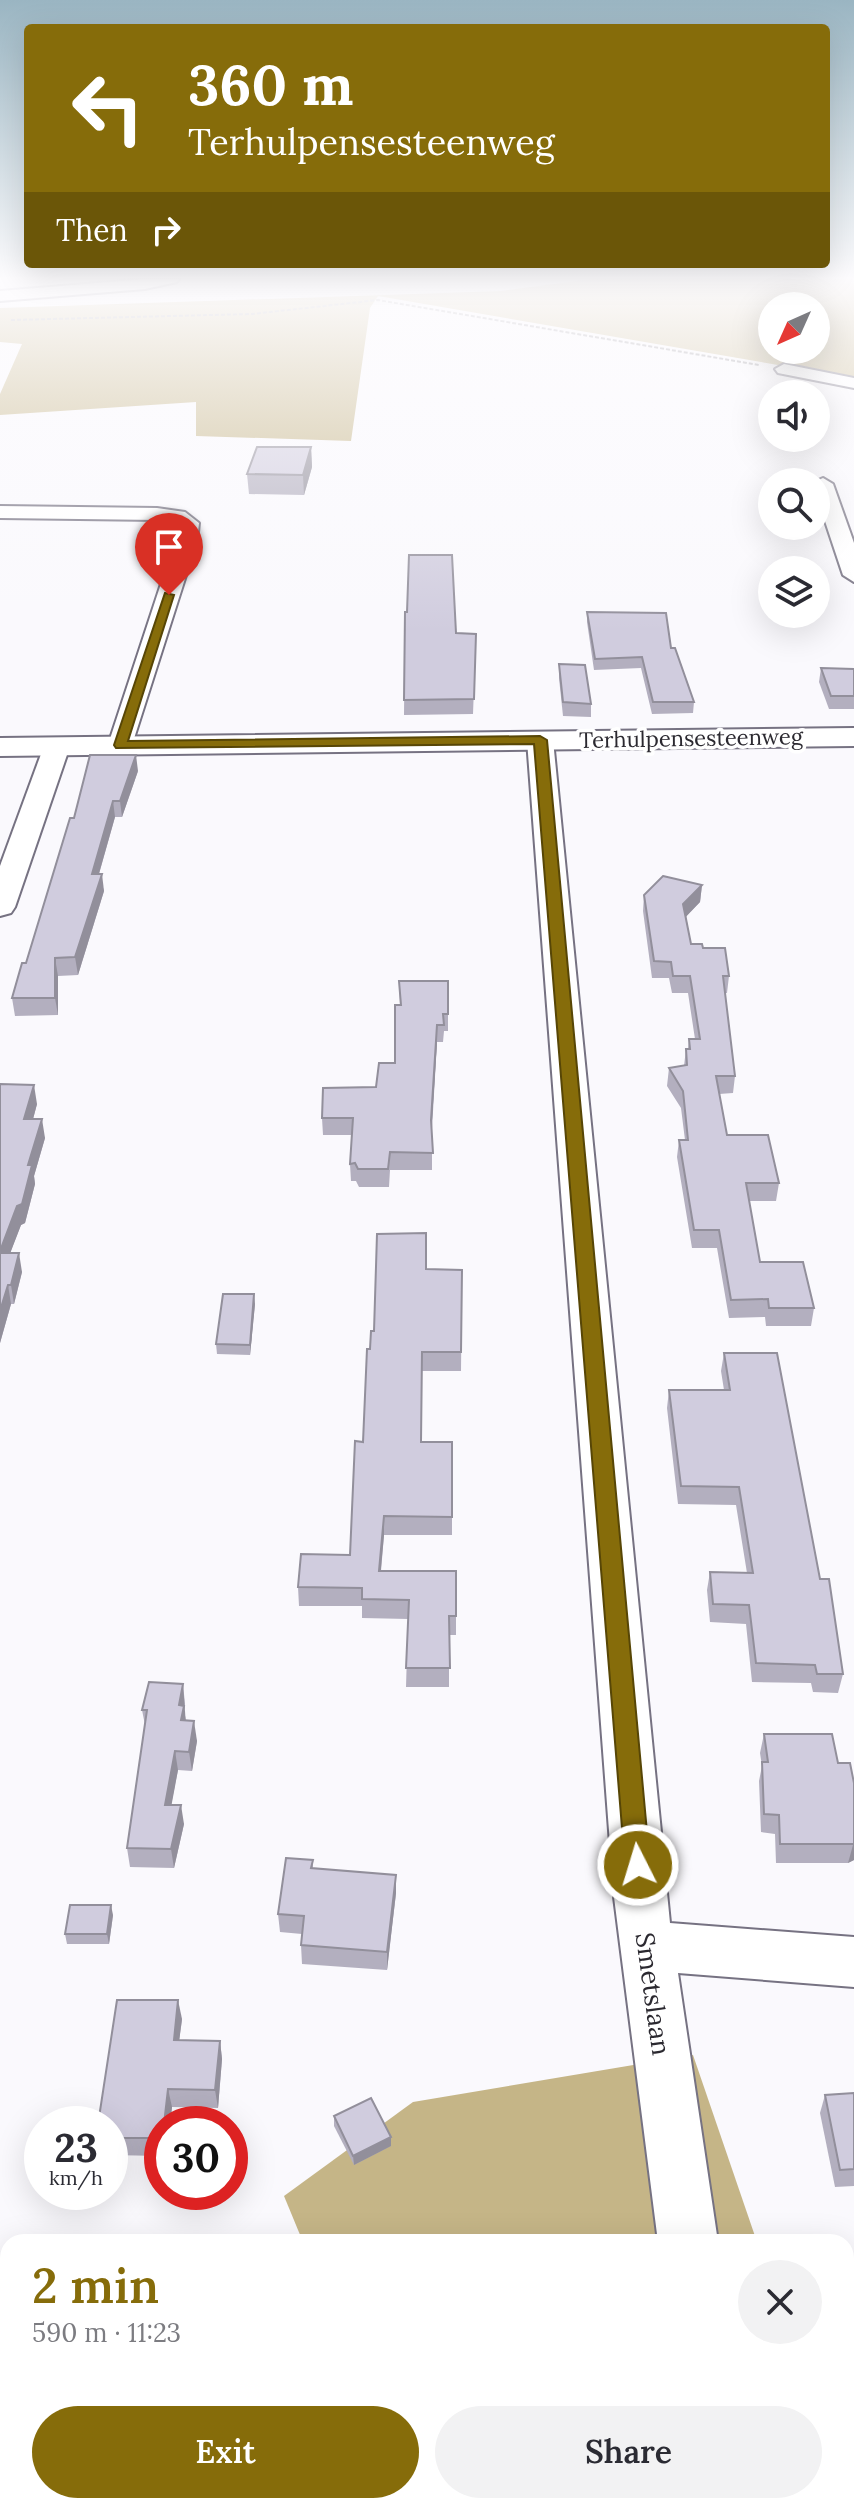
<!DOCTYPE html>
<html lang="en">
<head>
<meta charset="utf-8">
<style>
	body { margin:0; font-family:Lora,serif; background:#f2f2f3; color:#2b2b33; height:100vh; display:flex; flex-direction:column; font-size:30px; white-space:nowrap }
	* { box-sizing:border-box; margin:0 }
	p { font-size:26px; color:#7c7c81 }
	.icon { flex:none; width:44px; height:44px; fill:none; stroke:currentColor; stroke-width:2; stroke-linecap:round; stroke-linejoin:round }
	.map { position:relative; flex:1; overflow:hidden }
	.panel { position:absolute; left:0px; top:2234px; width:854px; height:280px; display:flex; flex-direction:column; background:#fff; border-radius:24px 24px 0 0; box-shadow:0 8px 32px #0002 }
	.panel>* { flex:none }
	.hud { position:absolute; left:24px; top:24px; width:806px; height:244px; border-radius:8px; box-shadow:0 8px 32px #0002; background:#866c0a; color:#fff; overflow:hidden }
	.needle { width:52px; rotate:225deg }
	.controls { position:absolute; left:758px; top:292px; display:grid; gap:16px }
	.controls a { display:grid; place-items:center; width:72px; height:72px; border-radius:50%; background:#fff; box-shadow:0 8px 32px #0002; font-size:40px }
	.speed { position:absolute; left:24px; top:2106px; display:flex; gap:16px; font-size:40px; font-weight:700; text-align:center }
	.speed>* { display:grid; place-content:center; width:104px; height:104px; border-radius:50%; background:#fff; box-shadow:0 8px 32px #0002; line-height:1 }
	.speed small { font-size:20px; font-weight:400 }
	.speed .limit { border:12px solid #d22; background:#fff; color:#111 }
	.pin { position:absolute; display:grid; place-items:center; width:68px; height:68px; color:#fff; margin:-82px -34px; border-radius:50% 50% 50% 0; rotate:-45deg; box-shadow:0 0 8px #0007 }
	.pin .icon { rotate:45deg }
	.me { position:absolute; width:88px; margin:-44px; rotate:355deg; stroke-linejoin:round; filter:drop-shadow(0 0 6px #0008) }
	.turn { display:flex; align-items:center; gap:28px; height:168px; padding:0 32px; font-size:36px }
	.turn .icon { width:104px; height:104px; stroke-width:2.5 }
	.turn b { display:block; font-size:56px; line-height:68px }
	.then { display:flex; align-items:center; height:76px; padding:0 32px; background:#0003; gap:16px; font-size:30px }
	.round { display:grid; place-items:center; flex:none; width:84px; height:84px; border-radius:42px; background:#f2f2f3 }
	.overview { display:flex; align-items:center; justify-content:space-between; height:136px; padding:0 32px }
	h1 { font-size:48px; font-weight:600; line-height:60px; color:#866c0a }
	.cta { display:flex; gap:16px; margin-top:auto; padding:16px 32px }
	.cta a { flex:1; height:92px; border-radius:48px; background:#866c0a; color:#fff; font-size:32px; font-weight:600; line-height:92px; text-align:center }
	.cta a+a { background:#f2f2f3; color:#2b2b33 }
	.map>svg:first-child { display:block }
	.forest { fill:#c5b587; fill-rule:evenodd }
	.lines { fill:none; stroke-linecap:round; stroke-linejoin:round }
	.minor-casing { stroke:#767282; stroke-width:4 }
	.major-casing { stroke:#767282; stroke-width:4 }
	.path { stroke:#918f95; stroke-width:2; stroke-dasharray:4 2; stroke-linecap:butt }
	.minor { fill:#fff; fill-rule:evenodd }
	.major { fill:#fff; fill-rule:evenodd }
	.wall { fill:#b3afbf }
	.shaded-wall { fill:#928f9b }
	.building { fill:#d0ccde; stroke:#928f9b; stroke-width:2 }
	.route { fill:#866c0a; stroke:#574606; stroke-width:2 }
	.labels { text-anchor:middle; stroke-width:7; stroke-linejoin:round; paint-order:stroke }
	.far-street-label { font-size:22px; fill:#2b2930; stroke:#fff }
	.street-label { font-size:26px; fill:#2b2930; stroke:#fff }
</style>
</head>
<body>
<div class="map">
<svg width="854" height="2514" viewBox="0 0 854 2514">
	<rect width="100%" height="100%" fill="#faf9fd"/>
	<g class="forest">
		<path d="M 592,279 L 854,279 L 854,378 L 378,296 L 370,308 L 351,441 L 196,436 L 196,402 L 0,415 L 0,394 L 22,344 L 0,342 L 0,308 L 501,291 ZM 772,306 L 816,306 L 816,350 L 772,350 Z"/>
		<polygon points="693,2055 757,2242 303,2242 284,2196 413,2102"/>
		<polygon points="846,2362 854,2371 854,2514 0,2514 0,2405 8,2400 8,2506 846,2506"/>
	</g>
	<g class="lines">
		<g class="minor-casing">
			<g id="minor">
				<polygon points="146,279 179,279 177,282 145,289 0,301 0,291"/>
				<polygon points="784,364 854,378 854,388 778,373 775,369"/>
				<polygon points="823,478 833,484 854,543 854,582 843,575 816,494 814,482"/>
				<polygon points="0,506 157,508 185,512 199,523 197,541 130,751 112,751 108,745 175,541 177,525 157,520 0,518"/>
				<polygon points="540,732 549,734 553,740 670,1923 854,1937 854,1987 678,1973 718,2242 658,2242 614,1897 527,740 531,734"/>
				<polygon points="57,738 66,740 70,746 15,907 11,913 0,916 0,866 44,746 48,740"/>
				<polygon points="693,2506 759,2506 761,2514 695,2514"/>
			</g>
		</g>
		<g class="major-casing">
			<polygon id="major" points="854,728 854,746 0,756 0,738"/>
		</g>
		<polyline class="path" points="11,320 252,314 378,300 759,365"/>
		<use href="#minor" class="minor"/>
		<use href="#major" class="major"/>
	</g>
	<g class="wall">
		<polygon points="311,447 312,467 304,495 249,494 247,474"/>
		<polygon points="405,612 456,633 476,634 473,714 404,715"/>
		<polygon points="587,612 671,648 694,702 693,713 652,714 641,668 594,670 587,622"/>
		<polygon points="559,664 591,704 591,717 563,716 559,678"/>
		<polygon points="821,668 854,669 854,709 829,709 819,682"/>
		<polygon points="138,771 122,817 115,817 99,874 104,891 78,975 58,976 58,1015 15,1016 12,998 26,963 74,818"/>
		<polygon points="702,885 700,902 686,916 691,944 703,948 729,976 727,993 725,993 735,1076 733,1093 719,1094 727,1135 779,1183 776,1201 749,1201 760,1262 814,1308 811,1326 766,1326 765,1317 729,1318 717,1248 692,1248 677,1157 679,1140 685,1140 681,1108 667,1086 669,1068 684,1066 686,1049 688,1049 689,1039 695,1039 688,993 672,993 669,978 652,978 643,911 644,895"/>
		<polygon points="399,981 448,981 448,1031 444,1031 443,1042 437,1042 432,1129 432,1170 390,1170 389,1187 359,1187 356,1181 351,1181 350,1164 352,1135 323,1135 322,1118 376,1087 395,1063 400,1005"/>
		<polygon points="0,1084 37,1104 33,1119 45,1138 34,1176 35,1184 25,1223 21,1225 10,1253 22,1272 14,1304 11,1304 0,1343"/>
		<polygon points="462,1270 461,1371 422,1371 421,1442 452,1442 452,1535 384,1535 381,1571 456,1571 456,1635 449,1635 449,1687 406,1687 408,1619 362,1618 362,1606 299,1606 298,1587 350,1555 363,1442 370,1349 374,1331"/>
		<polygon points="255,1304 250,1355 217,1354 216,1344"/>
		<polygon points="724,1353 820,1579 843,1674 838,1693 813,1692 811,1683 752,1682 746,1624 710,1622 707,1590 710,1572 747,1573 736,1505 678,1504 667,1408 669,1390 724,1390 721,1371"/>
		<polygon points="183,1684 185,1704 184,1710 186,1721 197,1741 192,1771 178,1770 171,1805 184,1824 174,1868 130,1867 127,1848 145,1725 142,1710"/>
		<polygon points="764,1734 838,1763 850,1763 854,1860 848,1863 776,1863 775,1834 761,1832 759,1781 762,1766 760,1753"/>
		<polygon points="313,1860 313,1868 396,1893 387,1970 302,1964 301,1945 302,1934 280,1932 278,1914"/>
		<polygon points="113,1915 109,1944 67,1944 65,1934"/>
		<polygon points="182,2019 179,2041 220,2041 222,2059 218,2108 172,2107 170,2124 162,2124 162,2156 110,2155 110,2124"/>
		<polygon points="854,2093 854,2186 835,2187 820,2113 825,2095"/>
		<polygon points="334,2116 391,2146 354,2165 334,2126"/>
	</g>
	<g class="shaded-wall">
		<polygon points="311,447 312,467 304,495 303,475"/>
		<polygon points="136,755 138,771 122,817 120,801"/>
		<polygon points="113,801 115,817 94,891 92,874"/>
		<polygon points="102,874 104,891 78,975 75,957"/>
		<polygon points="702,885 700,902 682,921 683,904"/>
		<polygon points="55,958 58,976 58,1015 55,998"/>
		<polygon points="437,1025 437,1042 431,1137 431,1120"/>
		<polygon points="34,1085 37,1104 28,1138 24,1119"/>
		<polygon points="42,1119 45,1138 34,1176 35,1184 25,1223 21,1225 3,1272 0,1251 28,1165"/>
		<polygon points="19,1253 22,1272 14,1304 11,1285"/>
		<polygon points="8,1285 11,1304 0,1343 0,1311"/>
		<polygon points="254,1294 255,1304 250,1355 250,1345"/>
		<polygon points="384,1516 384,1535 379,1589 379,1571"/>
		<polygon points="183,1684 186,1725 183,1739 179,1705"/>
		<polygon points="194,1721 197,1741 192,1771 189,1752"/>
		<polygon points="175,1751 178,1770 168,1824 165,1805"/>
		<polygon points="181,1805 184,1824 174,1868 171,1849"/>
		<polygon points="854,1844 854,1860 848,1863 853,1845"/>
		<polygon points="396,1875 396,1893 387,1970 387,1952"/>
		<polygon points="111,1905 113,1915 109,1944 107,1934"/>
		<polygon points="178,2000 182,2019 177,2058 174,2040"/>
		<polygon points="220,2041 222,2059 218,2108 215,2090"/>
		<polygon points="168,2089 172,2107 170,2124 164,2124"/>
		<polygon points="391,2137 391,2146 354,2165 353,2156"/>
		<polygon points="0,2392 3,2400 0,2403"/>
	</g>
	<g class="building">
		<polygon points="257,447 311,447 303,475 247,474"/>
		<polygon points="409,555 452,555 456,633 476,634 474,699 404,700 405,612 407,612"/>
		<polygon points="587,612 666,613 671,648 675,648 694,702 653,702 642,657 595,659"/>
		<polygon points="559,664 585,665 591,704 563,702"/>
		<polygon points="821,668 854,669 854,696 831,696"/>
		<polygon points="90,755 136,755 120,801 113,801 92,874 102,874 75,957 55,958 55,998 12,998 22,963 26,963 70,818 74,818"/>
		<polygon points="663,876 702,885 683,904 691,944 702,944 703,948 725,948 729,976 723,976 735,1076 716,1076 727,1135 768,1135 779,1183 746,1183 760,1262 803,1262 814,1308 769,1308 768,1299 731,1300 719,1230 694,1230 679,1140 688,1140 683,1091 669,1068 687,1065 686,1049 690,1049 689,1039 700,1039 690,976 673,976 671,962 654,961 644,895"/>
		<polygon points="399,981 448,981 448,1014 443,1014 444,1025 437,1025 431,1120 433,1153 390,1152 388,1169 358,1169 355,1163 350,1164 353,1118 322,1118 323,1088 376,1087 379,1063 395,1063 395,1005 401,1005"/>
		<polygon points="0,1084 34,1085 24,1119 42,1119 28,1165 32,1165 22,1204 17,1206 0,1251"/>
		<polygon points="426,1233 426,1269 462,1270 461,1352 422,1352 421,1442 452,1442 452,1517 384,1516 379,1571 456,1571 456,1616 449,1616 450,1668 406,1668 409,1600 362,1599 362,1588 298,1587 301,1554 350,1555 355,1441 363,1442 367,1349 370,1349 371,1331 374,1331 377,1234"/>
		<polygon points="0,1253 19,1253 11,1285 8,1285 0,1311"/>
		<polygon points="223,1294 254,1294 250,1345 216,1344"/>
		<polygon points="724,1353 777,1353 820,1579 829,1579 843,1674 817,1674 815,1665 756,1663 749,1605 713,1604 710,1572 753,1573 739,1487 681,1486 669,1390 730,1390"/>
		<polygon points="149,1682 183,1684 179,1705 184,1706 181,1720 194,1721 189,1752 175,1751 165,1805 181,1805 171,1849 127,1848 147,1710 142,1710"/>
		<polygon points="764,1734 832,1734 838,1763 850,1763 854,1783 854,1844 780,1844 779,1815 764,1814 762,1762 768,1762"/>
		<polygon points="286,1858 313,1860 311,1868 396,1875 387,1952 301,1945 304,1916 278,1914"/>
		<polygon points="70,1905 111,1905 107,1934 65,1934"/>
		<polygon points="117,2000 178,2000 174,2040 220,2041 215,2090 168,2089 164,2124 162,2124 162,2138 110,2138 110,2124 98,2124"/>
		<polygon points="854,2093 854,2169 840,2170 825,2095"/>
		<polygon points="371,2098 391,2137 353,2156 334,2116"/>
	</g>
	<linearGradient id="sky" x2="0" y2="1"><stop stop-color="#9ab5c2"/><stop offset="0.44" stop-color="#fdfcfe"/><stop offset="1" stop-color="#fdfcfe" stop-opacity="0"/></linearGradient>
	<rect width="854" height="631" fill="url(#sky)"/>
	<polygon class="route" points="165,593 174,595 128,741 540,736 547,740 650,1865 647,1873 638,1876 629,1873 625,1865 534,744 116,748 114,745"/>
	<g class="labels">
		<g class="far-street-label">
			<text transform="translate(691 738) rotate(-1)" y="8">Terhulpensesteenweg</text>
		</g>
		<g class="street-label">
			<text transform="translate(653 1994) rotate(82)" y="9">Smetslaan</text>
		</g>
	</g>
</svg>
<div class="controls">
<a><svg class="needle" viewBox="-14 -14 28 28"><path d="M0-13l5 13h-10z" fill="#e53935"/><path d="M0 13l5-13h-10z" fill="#7c7c81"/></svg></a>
<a><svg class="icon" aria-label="sound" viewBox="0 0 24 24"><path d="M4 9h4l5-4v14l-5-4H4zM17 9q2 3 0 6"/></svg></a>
<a><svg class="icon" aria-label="search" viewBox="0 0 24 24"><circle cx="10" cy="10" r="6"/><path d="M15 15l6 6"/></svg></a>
<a><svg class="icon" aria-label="layers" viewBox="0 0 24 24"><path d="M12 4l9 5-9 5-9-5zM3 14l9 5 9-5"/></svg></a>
</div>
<div class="speed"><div>23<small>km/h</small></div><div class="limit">30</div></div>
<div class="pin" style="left:169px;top:595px;background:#d93025"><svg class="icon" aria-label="arrive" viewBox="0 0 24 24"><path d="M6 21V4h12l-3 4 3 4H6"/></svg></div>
<svg class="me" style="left:638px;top:1865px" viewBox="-20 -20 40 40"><circle r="17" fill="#866c0a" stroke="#fff" stroke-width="3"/><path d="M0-11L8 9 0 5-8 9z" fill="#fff"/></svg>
<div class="hud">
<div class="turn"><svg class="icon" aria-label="left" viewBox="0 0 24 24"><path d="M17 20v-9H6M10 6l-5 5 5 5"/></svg><div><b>360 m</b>Terhulpensesteenweg</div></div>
<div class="then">Then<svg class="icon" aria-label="right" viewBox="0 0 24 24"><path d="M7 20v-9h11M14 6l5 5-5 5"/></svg></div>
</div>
<section class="panel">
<div class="overview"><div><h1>2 min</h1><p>590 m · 11:23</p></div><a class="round"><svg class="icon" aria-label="close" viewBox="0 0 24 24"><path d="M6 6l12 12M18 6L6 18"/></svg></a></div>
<div class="cta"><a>Exit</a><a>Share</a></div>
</section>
</div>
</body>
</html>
